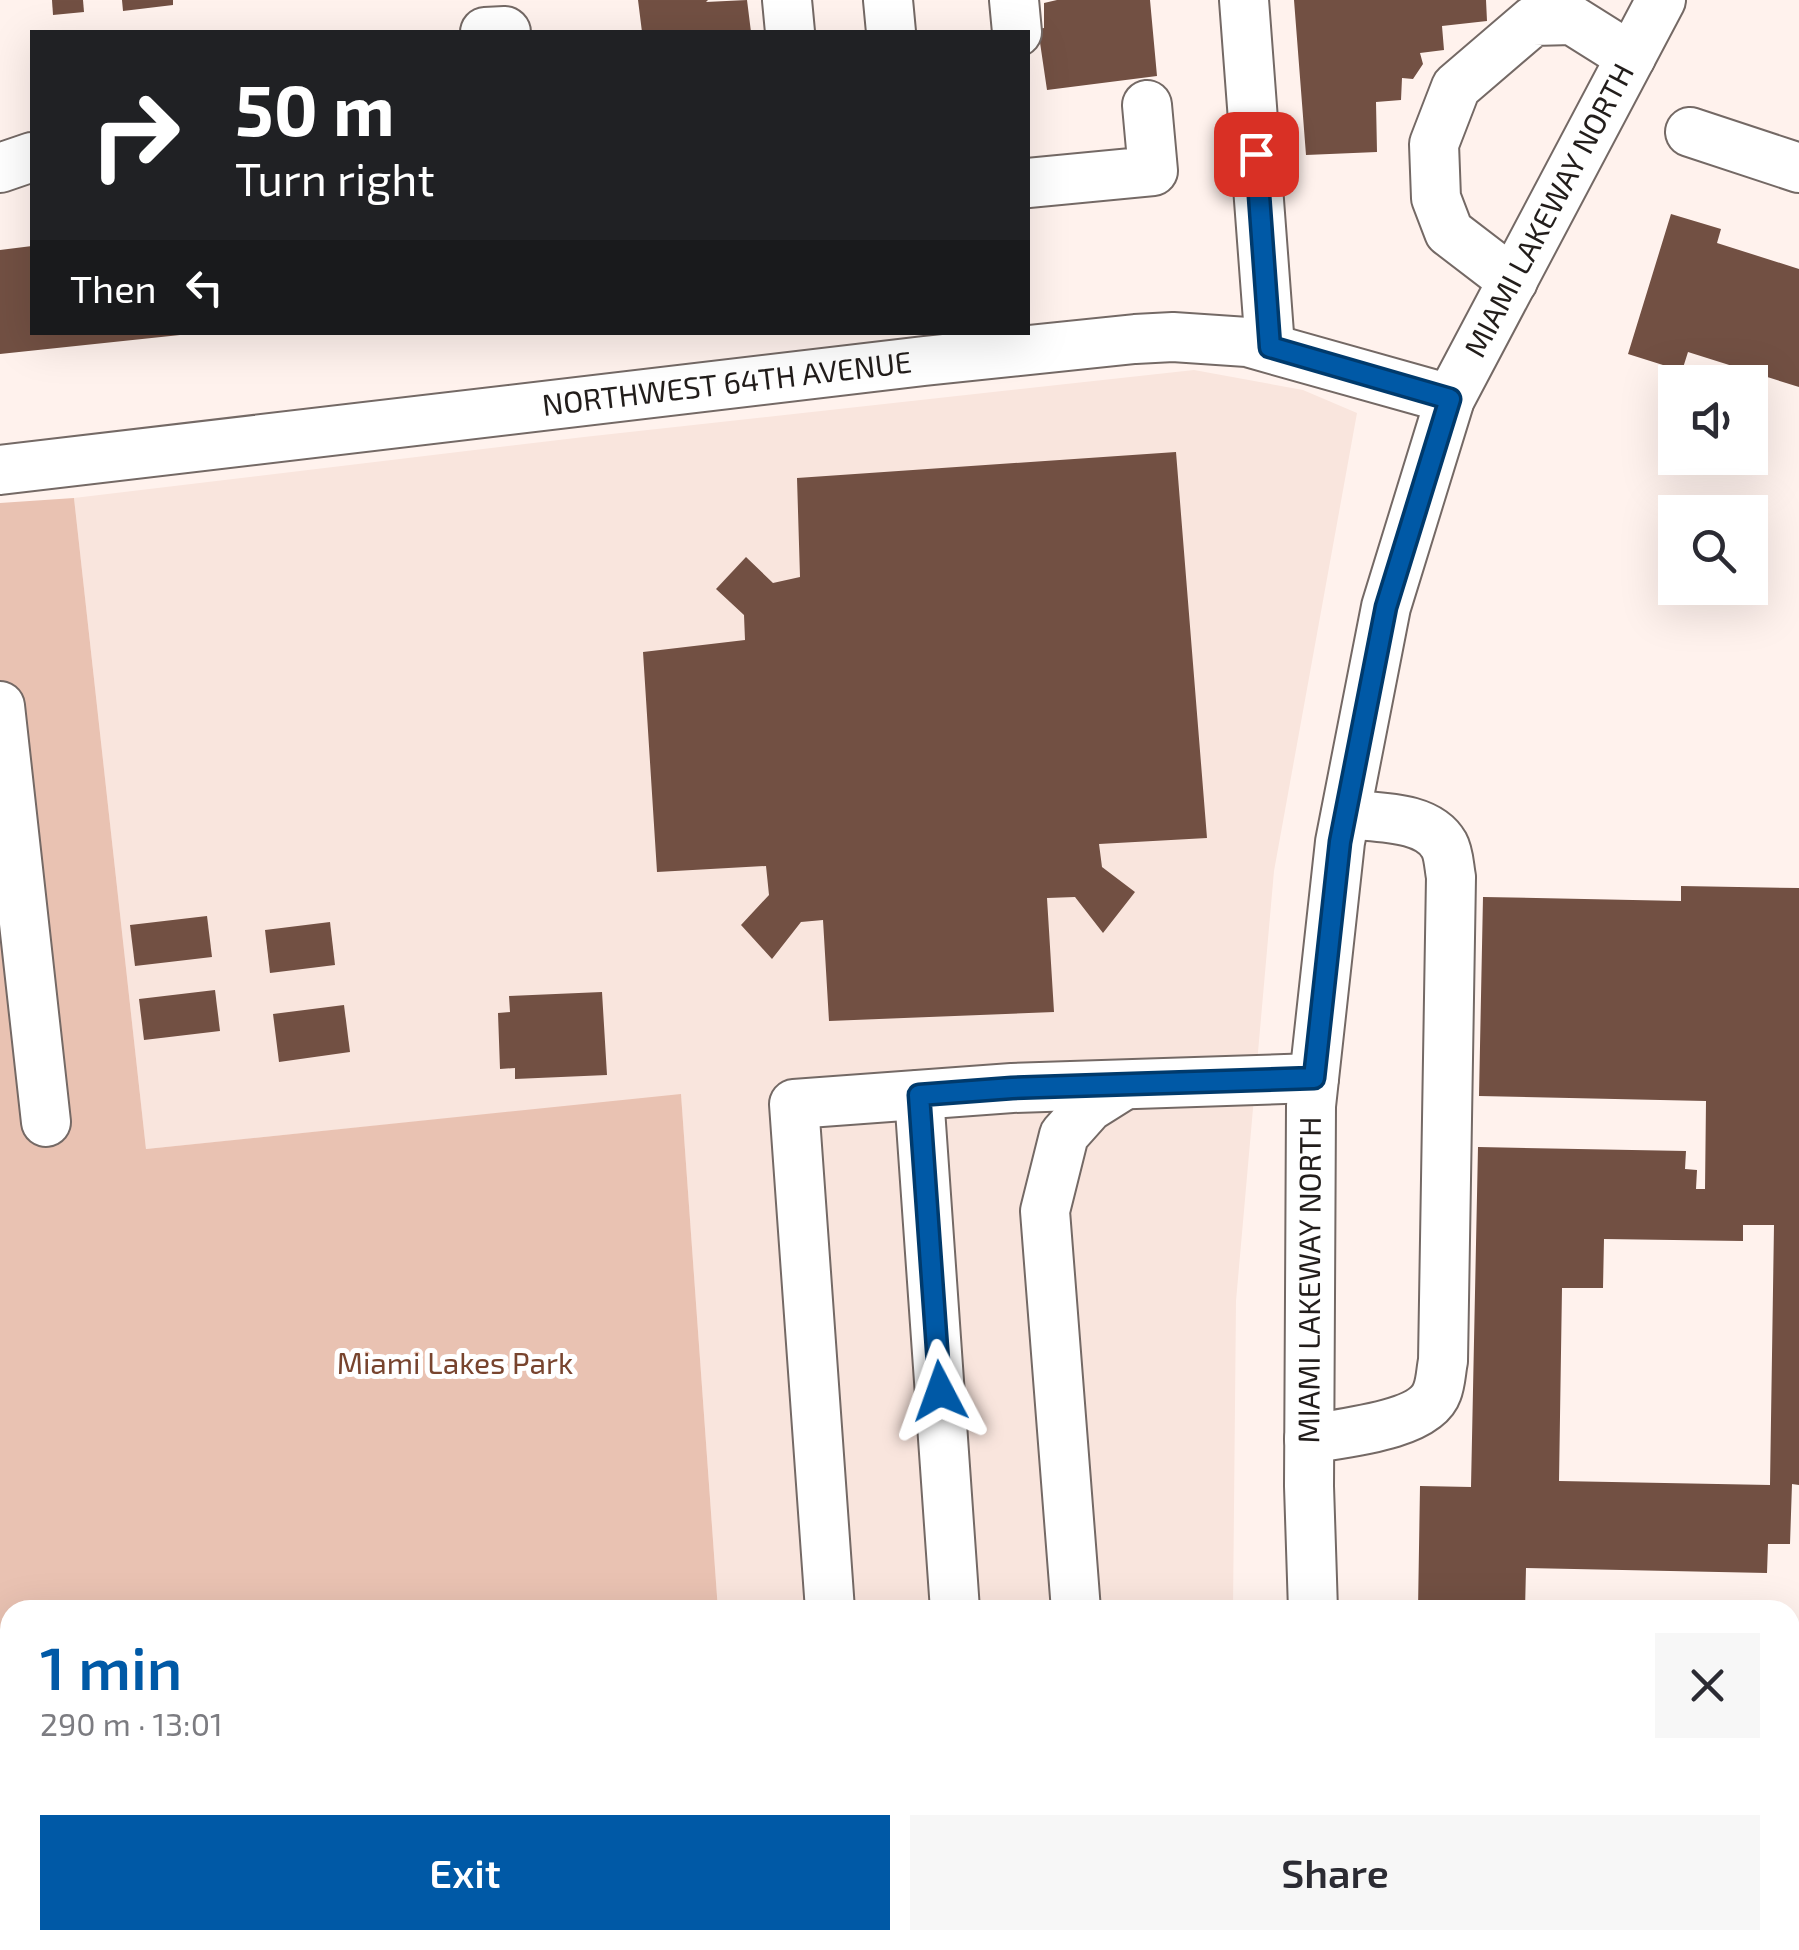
<!DOCTYPE html>
<html lang="en">
<head>
<meta charset="utf-8">
<style>
	body { margin:0; font-family:"Exo 2",sans-serif; background:#f7f7f7; color:#2b2b33; height:100vh; display:flex; flex-direction:column; font-size:38px; white-space:nowrap }
	* { box-sizing:border-box; margin:0 }
	p { font-size:32px; color:#7c7c81 }
	.icon { flex:none; width:55px; height:55px; fill:none; stroke:currentColor; stroke-width:2; stroke-linecap:round; stroke-linejoin:round }
	.map { position:relative; flex:1; overflow:hidden }
	.sheet { position:absolute; left:0px; top:1600px; width:1800px; height:350px; display:flex; flex-direction:column; background:#fff; border-radius:30px 30px 0 0; box-shadow:0 10px 40px #0002 }
	.sheet>* { flex:none }
	.top-card { position:absolute; left:30px; top:30px; width:1000px; height:305px; border-radius:0px; box-shadow:0 10px 40px #0002; background:#202124; color:#fff; overflow:hidden }
	.tools { position:absolute; left:1658px; top:365px; display:grid; gap:20px }
	.tools a { display:grid; place-items:center; width:110px; height:110px; border-radius:0px; background:#fff; box-shadow:0 10px 40px #0002; font-size:50px }
	.pin { position:absolute; display:grid; place-items:center; width:85px; height:85px; color:#fff; margin:-42px; border-radius:20px; box-shadow:0 5px 15px #0006 }
	.me { position:absolute; width:110px; margin:-55px; rotate:356deg; stroke-linejoin:round; filter:drop-shadow(0 0 8px #0008) }
	.turn { display:flex; align-items:center; gap:35px; height:210px; padding:0 40px; font-size:45px }
	.turn .icon { width:130px; height:130px; stroke-width:2.5 }
	.turn b { display:block; font-size:70px; line-height:85px }
	.then { display:flex; align-items:center; height:95px; padding:0 40px; background:#0003; gap:20px; font-size:38px }
	.round { display:grid; place-items:center; flex:none; width:105px; height:105px; border-radius:0px; background:#f7f7f7 }
	.headline { display:flex; align-items:center; justify-content:space-between; height:170px; padding:0 40px }
	h1 { font-size:60px; font-weight:600; line-height:75px; color:#0059a6 }
	.button { display:flex; gap:20px; margin-top:auto; padding:20px 40px }
	.button a { flex:1; height:115px; border-radius:0px; background:#0059a6; color:#fff; font-size:40px; font-weight:600; line-height:115px; text-align:center }
	.button a+a { background:#f7f7f7; color:#2b2b33 }
	.map>svg:first-child { display:block }
	.built { fill:#f9e5dd }
	.green { fill:#e9c2b2 }
	.building { fill:#725043; fill-rule:evenodd }
	.lines { fill:none; stroke-linecap:round; stroke-linejoin:round }
	.minor-casing { stroke:#746965; stroke-width:52 }
	.minor { stroke:#fff; stroke-width:48 }
	.route-casing { stroke:#003a6c; stroke-width:25 }
	.route { stroke:#0059a6; stroke-width:18 }
	.labels { text-anchor:middle; stroke-width:10; stroke-linejoin:round; paint-order:stroke }
	.street-label { font-size:30px; fill:#221d1b; stroke:#fff }
	.park-label { font-size:30px; fill:#78442e; stroke:#fff }
</style>
</head>
<body>
<div class="map">
<svg width="1799" height="1950" viewBox="0 0 1799 1950">
	<rect width="100%" height="100%" fill="#fff2ed"/>
	<polygon class="built" points="1194,370 1303,390 1357,413 1274,871 1236,1301 1233,1610 718,1610 681,1095 146,1149 74,498 584,437"/>
	<polygon class="green" points="74,498 146,1149 681,1094 718,1610 10,1610 10,1940 1230,1940 1230,1950 0,1950 0,503"/>
	<g class="building">
		<polygon points="52,0 83,0 84,12 53,15"/>
		<polygon points="122,0 173,0 173,5 123,11"/>
		<polygon points="638,0 708,0 706,2 747,0 751,32 642,32"/>
		<polygon points="1057,0 1150,0 1157,76 1047,90 1038,29 1044,28 1044,3"/>
		<polygon points="1294,0 1486,0 1487,21 1442,26 1444,50 1420,53 1423,64 1413,79 1402,78 1401,100 1376,102 1377,152 1306,155"/>
		<polygon points="1671,214 1721,229 1717,243 1799,269 1799,387 1688,352 1682,371 1628,354"/>
		<polygon points="32,246 32,332 180,332 180,335 0,354 0,250"/>
		<polygon points="1176,452 1207,838 1099,844 1102,867 1135,892 1103,933 1075,897 1047,898 1054,1012 829,1021 823,920 801,922 772,959 741,925 769,895 766,866 657,872 643,652 745,640 744,615 716,589 746,557 773,583 800,577 797,478"/>
		<path d="M 1681,886 L 1799,888 L 1799,1485 L 1792,1484 L 1790,1544 L 1768,1544 L 1767,1573 L 1526,1568 L 1525,1610 L 1418,1610 L 1420,1486 L 1471,1487 L 1478,1147 L 1686,1151 L 1685,1169 L 1697,1170 L 1696,1189 L 1705,1189 L 1706,1101 L 1479,1096 L 1483,897 L 1681,901 ZM 1743,1225 L 1774,1225 L 1770,1485 L 1559,1481 L 1562,1288 L 1603,1288 L 1604,1239 L 1743,1241 Z"/>
		<polygon points="207,916 212,957 135,966 130,925"/>
		<polygon points="330,922 335,965 270,973 265,930"/>
		<polygon points="215,990 220,1031 144,1040 139,999"/>
		<polygon points="602,992 607,1075 515,1079 515,1068 500,1069 498,1013 510,1012 509,996"/>
		<polygon points="344,1005 350,1052 279,1062 273,1014"/>
		<polygon points="1790,1925 1799,1925 1799,1950 1657,1950 1658,1940 1790,1940"/>
		<rect x="1426" y="1940" width="93" height="10"/>
	</g>
	<g class="lines">
		<g class="minor-casing">
			<g id="minor">
				<polyline points="787,0 790,32"/>
				<polyline points="888,0 891,32"/>
				<polyline points="1014,0 1017,32"/>
				<polyline points="1244,0 1270,347"/>
				<polyline points="485,32 505,31 506,32"/>
				<polyline points="1690,132 1799,168"/>
				<polyline points="0,168 32,157"/>
				<polyline points="1028,183 1153,171 1147,105"/>
				<polyline points="1513,281 1449,232 1436,198 1434,144 1456,87 1533,21 1572,20 1631,57"/>
				<path id="s1" d="M 0,470 L 924,361 L 1135,339 L 1173,337 L 1247,342 L 1450,399"/>
				<polyline points="0,706 46,1122"/>
				<polyline points="919,1095 955,1610"/>
				<path d="M 1309,1439 C 1341,1433 1425,1426 1437,1392 C 1441,1382 1441,1370 1443,1361 L 1451,877 C 1449,867 1449,854 1444,845 C 1427,815 1376,818 1346,814"/>
				<polyline points="830,1610 794,1104 1012,1088 1314,1078"/>
				<polyline points="1076,1610 1045,1211 1064,1135 1089,1107 1124,1085"/>
				<path id="s2" d="M 1313,1610 L 1309,1486 L 1311,1106 L 1340,842 L 1386,607 L 1450,399 L 1661,0"/>
				<polyline points="1790,1661 1799,1661"/>
				<polyline points="1790,1803 1799,1803"/>
				<polyline points="1315,1950 1315,1940"/>
			</g>
		</g>
		<use href="#minor" class="minor"/>
	</g>
	<g class="lines">
		<g class="route-casing">
			<polyline id="route" points="940,1391 919,1095 1012,1088 1314,1078 1340,842 1386,607 1450,399 1270,347 1256,154"/>
		</g>
		<use href="#route" class="route"/>
	</g>
	<g class="labels">
		<g class="street-label">
			<text dy="10" stroke="none"><textPath href="#s2" startOffset="1440">MIAMI LAKEWAY NORTH</textPath></text>
			<text dy="10" stroke="none"><textPath href="#s1" startOffset="732">NORTHWEST 64TH AVENUE</textPath></text>
			<text dy="10" stroke="none"><textPath href="#s2" startOffset="330">MIAMI LAKEWAY NORTH</textPath></text>
		</g>
		<g class="park-label">
			<text x="455" y="1374">Miami Lakes Park</text>
		</g>
	</g>
</svg>
<div class="tools">
<a><svg class="icon" aria-label="sound" viewBox="0 0 24 24"><path d="M4 9h4l5-4v14l-5-4H4zM17 9q2 3 0 6"/></svg></a>
<a><svg class="icon" aria-label="search" viewBox="0 0 24 24"><circle cx="10" cy="10" r="6"/><path d="M15 15l6 6"/></svg></a>
</div>
<div class="pin" style="left:1256px;top:154px;background:#d93025"><svg class="icon" aria-label="arrive" viewBox="0 0 24 24"><path d="M6 21V4h12l-3 4 3 4H6"/></svg></div>
<svg class="me" style="left:940px;top:1391px" viewBox="-20 -20 40 40"><path d="M0-17L14 15 0 8-14 15z" fill="#0059a6" stroke="#fff" stroke-width="4"/></svg>
<div class="top-card">
<div class="turn"><svg class="icon" aria-label="right" viewBox="0 0 24 24"><path d="M7 20v-9h11M14 6l5 5-5 5"/></svg><div><b>50 m</b>Turn right</div></div>
<div class="then">Then<svg class="icon" aria-label="left" viewBox="0 0 24 24"><path d="M17 20v-9H6M10 6l-5 5 5 5"/></svg></div>
</div>
<section class="sheet">
<div class="headline"><div><h1>1 min</h1><p>290 m · 13:01</p></div><a class="round"><svg class="icon" aria-label="close" viewBox="0 0 24 24"><path d="M6 6l12 12M18 6L6 18"/></svg></a></div>
<div class="button"><a>Exit</a><a>Share</a></div>
</section>
</div>
</body>
</html>
